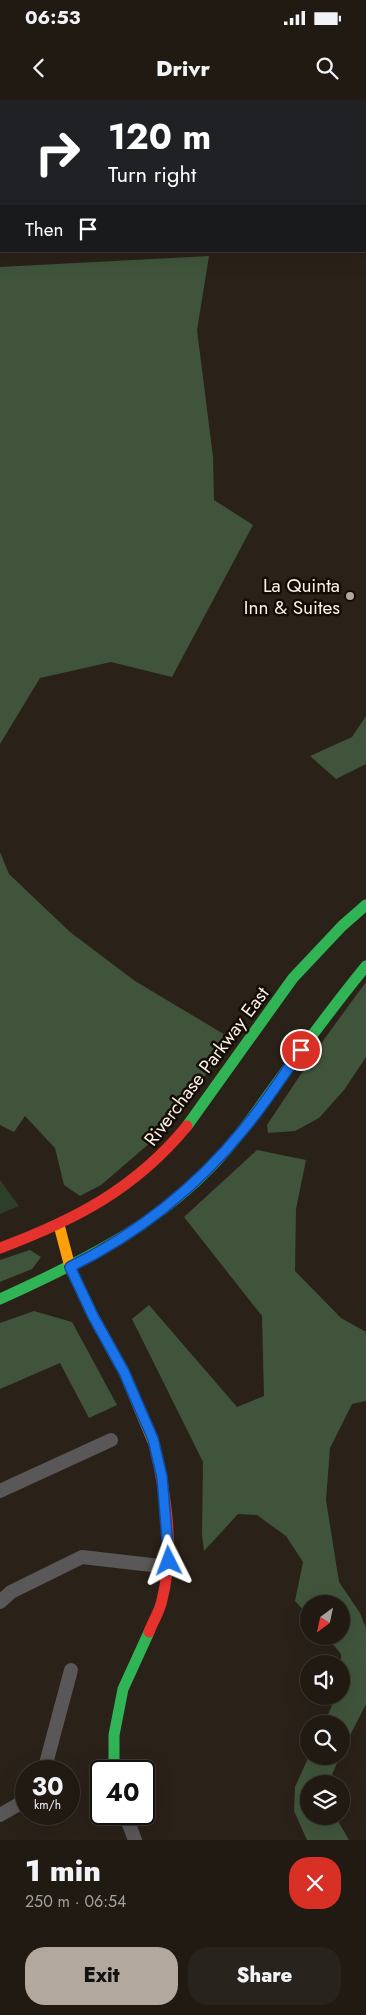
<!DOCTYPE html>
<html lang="en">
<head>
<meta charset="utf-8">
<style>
	body { margin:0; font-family:Jost,sans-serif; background:#28231c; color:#f1f3f6; height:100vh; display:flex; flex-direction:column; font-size:19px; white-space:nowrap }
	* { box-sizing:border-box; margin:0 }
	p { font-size:16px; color:#a2a1a0 }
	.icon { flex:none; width:28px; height:28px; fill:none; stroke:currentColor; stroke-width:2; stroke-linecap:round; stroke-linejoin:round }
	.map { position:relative; height:1740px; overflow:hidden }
	.details { display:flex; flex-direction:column; background:#201a13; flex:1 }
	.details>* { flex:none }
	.guide { position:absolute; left:0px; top:0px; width:366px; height:152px; box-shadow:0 5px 20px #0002,0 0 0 1px #3d3833; background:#202124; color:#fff; overflow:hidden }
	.needle { width:32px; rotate:213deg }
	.tools { position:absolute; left:300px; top:1495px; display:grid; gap:10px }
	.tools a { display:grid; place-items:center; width:50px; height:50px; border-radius:50%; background:#201a13; box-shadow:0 5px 20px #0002,0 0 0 1px #3d3833; font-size:25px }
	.speed { position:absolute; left:15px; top:1660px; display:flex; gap:10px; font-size:25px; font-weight:700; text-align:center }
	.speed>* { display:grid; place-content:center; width:65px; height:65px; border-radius:50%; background:#201a13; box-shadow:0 5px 20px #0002,0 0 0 1px #3d3833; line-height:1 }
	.speed small { font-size:12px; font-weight:400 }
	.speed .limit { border:2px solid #111; border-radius:8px; background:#fff; color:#111 }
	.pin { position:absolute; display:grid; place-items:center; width:42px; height:42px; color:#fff; margin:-21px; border:2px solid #fff; border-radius:50%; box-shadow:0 1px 5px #0007 }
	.me { position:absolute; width:55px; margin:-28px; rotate:357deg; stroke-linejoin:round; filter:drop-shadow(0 0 4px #0008) }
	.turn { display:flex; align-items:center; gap:18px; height:105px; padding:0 25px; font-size:22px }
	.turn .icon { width:65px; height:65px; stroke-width:2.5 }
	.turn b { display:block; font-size:35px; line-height:42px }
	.then { display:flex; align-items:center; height:48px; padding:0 25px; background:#0003; gap:10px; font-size:19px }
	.round { display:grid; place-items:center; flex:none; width:52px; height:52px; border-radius:20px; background:#28231c }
	.overview { display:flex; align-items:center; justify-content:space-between; height:85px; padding:0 25px }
	h1 { font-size:30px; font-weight:800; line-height:38px }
	.action { display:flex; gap:10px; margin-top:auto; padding:10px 25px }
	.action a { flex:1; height:58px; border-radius:20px; background:#b2a89e; color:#111; font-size:20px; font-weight:800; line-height:58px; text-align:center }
	.action a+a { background:#28231c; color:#f1f3f6 }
	.status { display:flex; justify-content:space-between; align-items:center; height:35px; padding:0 25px; background:#201a13; direction:ltr }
	.status svg { height:14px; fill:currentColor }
	header { display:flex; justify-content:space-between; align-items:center; height:65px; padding:0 25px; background:#201a13; font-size:22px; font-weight:800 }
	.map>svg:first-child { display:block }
	.green { fill:#2d3e29 }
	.forest { fill:#40543b }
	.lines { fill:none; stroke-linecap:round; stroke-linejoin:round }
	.street { stroke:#595758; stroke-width:14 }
	.fast { stroke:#30b455; stroke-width:11 }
	.slow { stroke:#ff9f0a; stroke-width:11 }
	.jam { stroke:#e5322d; stroke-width:11 }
	.route-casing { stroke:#114b97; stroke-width:12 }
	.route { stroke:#1a73e8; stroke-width:9 }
	.poi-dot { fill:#b2a89e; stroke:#140d06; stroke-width:2 }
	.labels { text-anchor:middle; stroke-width:5; stroke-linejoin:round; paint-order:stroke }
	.poi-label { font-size:19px; fill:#fbf0e6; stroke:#140d06; text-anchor:end }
	.street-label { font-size:19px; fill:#fbf0e6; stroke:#140d06 }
</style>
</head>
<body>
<div class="status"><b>06:53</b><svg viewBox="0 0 49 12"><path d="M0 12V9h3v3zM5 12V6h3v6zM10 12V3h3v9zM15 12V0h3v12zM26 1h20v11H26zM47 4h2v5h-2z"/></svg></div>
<header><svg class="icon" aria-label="back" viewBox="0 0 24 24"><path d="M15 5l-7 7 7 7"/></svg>Drivr<svg class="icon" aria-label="search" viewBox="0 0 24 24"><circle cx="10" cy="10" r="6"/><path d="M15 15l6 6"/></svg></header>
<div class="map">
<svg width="366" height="1740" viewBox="0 0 366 1740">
	<rect width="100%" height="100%" fill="#2a2219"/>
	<polygon class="green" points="0,1080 19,1106 0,1114"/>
	<g class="forest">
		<polygon points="0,0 188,0 1,1 0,5"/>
		<polygon points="209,156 197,230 213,357 214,400 253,425 172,577 111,562 40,578 0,644 0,167"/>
		<polygon points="366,616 366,664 336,679 310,656 352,637"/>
		<polygon points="0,752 9,774 70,832 135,881 232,939 165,1030 101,1085 80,1096 64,1085 55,1048 25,1016 14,1032 0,1025"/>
		<polygon points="366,882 366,957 344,990 319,1018 295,1031 268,1033 267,1025 325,938"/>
		<polygon points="257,1050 306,1060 296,1109 295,1171 341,1218 366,1232 366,1301 352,1304 330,1348 326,1400 339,1482 360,1513 366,1528 366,1604 341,1653 341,1624 324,1624 336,1596 341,1596 341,1554 326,1536 341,1536 341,1504 309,1504 309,1516 295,1501 303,1462 286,1436 257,1415 238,1414 204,1451 202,1434 203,1362 132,1219 149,1205 237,1307 264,1296 262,1216 184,1117"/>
		<polygon points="30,1150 41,1157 32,1169 0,1182 0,1160"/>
		<polygon points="34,1211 72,1222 117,1305 89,1318 60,1263 0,1289 0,1223"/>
		<polygon points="309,1656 340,1656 328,1684 309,1684 309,1716 335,1716 349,1740 307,1740 294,1711 295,1687"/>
	</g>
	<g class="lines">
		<g class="street">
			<polyline points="0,1391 111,1340"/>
			<polyline points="0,1502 11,1492 82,1457 169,1467"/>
			<polyline points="44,1671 71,1570"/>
			<polyline points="125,1714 135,1740"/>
			<polyline points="0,1715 26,1700"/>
		</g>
		<g class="fast">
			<polyline points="365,59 366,59"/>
			<polyline points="0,85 1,85"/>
			<polyline points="365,109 366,109"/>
			<polyline points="187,1026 293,878 342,826 366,805"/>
			<path d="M 0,1199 C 75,1165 150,1129 208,1070 C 233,1045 254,1015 274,987 C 304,946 334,905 366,866"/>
			<polyline points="114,1671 114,1635 123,1589 149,1532"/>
		</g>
		<g class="slow">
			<polyline points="0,136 1,136"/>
			<polyline points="59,1125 70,1167 93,1216 124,1272 154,1344"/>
		</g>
		<g class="jam">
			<path d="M 0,1148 C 75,1120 135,1089 187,1026"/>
			<path d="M 149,1532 C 153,1521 160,1511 162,1500 C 175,1449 166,1394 154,1344"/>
		</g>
	</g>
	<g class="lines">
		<g class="route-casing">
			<path id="route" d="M 169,1461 L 162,1377 L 153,1339 L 124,1272 L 93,1216 L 70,1167 C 137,1134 195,1089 243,1030 C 264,1005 282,977 301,950"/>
		</g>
		<use href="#route" class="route"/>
	</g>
	<circle class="poi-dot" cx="350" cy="496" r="5"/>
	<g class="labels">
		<g class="poi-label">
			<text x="340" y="492">La Quinta<tspan x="340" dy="22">Inn &amp; Suites</tspan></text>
		</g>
		<g class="street-label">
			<text transform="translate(206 966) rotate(-53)" y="7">Riverchase Parkway East</text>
		</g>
	</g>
</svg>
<div class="tools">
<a><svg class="needle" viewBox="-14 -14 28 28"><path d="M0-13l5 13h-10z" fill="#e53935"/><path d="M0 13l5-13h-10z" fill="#a2a1a0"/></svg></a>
<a><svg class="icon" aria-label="sound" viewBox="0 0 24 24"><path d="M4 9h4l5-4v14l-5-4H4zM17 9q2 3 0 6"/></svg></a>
<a><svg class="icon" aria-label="search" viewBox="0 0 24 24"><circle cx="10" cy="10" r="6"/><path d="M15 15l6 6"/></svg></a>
<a><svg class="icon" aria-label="layers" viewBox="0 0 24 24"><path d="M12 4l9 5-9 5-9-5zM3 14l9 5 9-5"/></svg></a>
</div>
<div class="speed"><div>30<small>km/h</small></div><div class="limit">40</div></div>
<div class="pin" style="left:301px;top:950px;background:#d93025"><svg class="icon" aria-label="arrive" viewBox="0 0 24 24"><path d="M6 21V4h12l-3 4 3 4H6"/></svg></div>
<svg class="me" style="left:169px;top:1461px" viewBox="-20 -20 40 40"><path d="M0-17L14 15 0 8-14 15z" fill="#1a73e8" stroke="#fff" stroke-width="4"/></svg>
<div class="guide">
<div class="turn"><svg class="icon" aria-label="right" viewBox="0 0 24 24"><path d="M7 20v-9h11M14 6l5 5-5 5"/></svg><div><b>120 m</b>Turn right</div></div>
<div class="then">Then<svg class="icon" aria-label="arrive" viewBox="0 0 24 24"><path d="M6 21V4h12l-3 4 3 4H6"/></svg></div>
</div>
</div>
<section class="details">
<div class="overview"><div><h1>1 min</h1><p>250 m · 06:54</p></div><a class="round" style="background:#d93025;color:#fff"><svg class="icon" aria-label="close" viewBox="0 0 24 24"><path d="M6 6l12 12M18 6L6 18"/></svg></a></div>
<div class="action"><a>Exit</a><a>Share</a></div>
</section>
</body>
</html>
